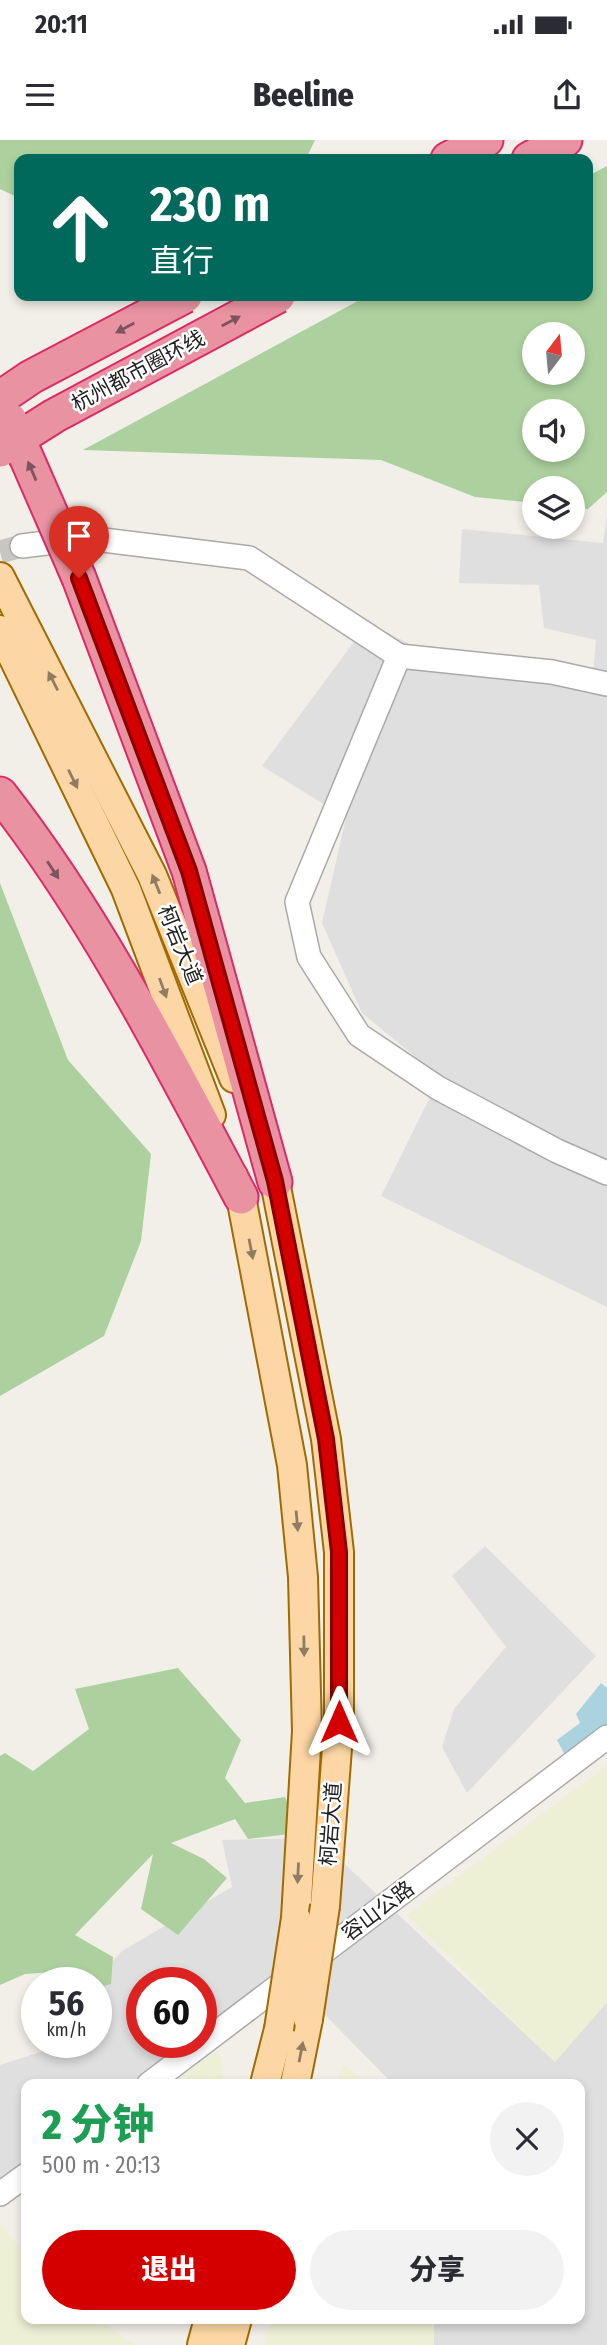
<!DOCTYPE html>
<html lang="zh">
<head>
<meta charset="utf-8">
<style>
	body { margin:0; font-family:"Fira Sans Condensed","Noto Sans SC",sans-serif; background:#f2f2f3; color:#2b2b33; height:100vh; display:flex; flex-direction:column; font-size:26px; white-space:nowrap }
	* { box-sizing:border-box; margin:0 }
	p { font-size:23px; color:#7c7c81 }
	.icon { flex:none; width:38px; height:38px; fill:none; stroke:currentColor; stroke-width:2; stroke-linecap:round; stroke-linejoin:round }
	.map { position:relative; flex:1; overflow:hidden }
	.sheet { position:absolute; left:21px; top:1939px; width:564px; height:245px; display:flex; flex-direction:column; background:#fff; border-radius:14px; box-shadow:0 4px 10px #0003 }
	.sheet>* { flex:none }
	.banner { position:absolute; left:14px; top:14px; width:579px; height:147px; border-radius:14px; box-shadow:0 4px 10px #0003; background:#00695c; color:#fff; overflow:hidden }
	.needle { width:46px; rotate:16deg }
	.tools { position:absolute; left:522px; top:182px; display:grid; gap:14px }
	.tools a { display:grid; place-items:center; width:63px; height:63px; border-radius:50%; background:#fff; box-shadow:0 4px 10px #0003; font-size:35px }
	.speed { position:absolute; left:21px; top:1827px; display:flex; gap:14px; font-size:35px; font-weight:700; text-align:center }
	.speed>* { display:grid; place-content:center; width:91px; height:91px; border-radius:50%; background:#fff; box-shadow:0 4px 10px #0003; line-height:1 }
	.speed small { font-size:18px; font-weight:400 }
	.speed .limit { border:10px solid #d22; background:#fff; color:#111 }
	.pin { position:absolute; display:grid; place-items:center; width:60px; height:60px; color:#fff; margin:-72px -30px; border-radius:50% 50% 50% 0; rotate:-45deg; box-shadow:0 0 7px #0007 }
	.pin .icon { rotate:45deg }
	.me { position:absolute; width:77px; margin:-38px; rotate:0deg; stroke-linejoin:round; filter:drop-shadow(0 0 5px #0008) }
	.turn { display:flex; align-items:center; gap:24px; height:147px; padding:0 21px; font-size:32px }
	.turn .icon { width:91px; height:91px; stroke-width:2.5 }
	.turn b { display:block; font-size:49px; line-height:60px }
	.round { display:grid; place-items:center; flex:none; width:74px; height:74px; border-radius:37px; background:#f2f2f3 }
	.overview { display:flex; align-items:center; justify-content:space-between; height:119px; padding:0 21px }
	h1 { font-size:42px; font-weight:800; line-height:52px; color:#1e9e55 }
	.primary-button { display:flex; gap:14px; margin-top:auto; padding:14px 21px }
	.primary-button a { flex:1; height:80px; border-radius:42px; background:#d40000; color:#fff; font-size:28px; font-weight:800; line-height:80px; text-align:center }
	.primary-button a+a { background:#f2f2f3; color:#2b2b33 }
	.status { display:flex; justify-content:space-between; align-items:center; height:49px; padding:0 35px; background:#fff; direction:ltr }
	.status svg { height:19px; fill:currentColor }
	header { display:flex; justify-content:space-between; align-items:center; height:91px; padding:0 21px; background:#fff; font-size:32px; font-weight:800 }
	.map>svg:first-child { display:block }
	.residential { fill:#e0dfdf }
	.farmland { fill:#eef0d5 }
	.forest { fill:#add19e; fill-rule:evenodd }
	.water { fill:#aad3df }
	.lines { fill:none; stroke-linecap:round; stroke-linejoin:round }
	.minor-tunnel { stroke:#c8c6c1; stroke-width:23; stroke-dasharray:23 11; stroke-linecap:butt }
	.minor-casing { stroke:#a9a9a9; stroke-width:26 }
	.major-casing { stroke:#a06b00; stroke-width:32 }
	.highway-casing { stroke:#dc2a67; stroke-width:37 }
	.minor { stroke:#fff; stroke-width:23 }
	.major { stroke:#fcd6a4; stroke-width:28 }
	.highway { stroke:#e892a2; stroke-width:33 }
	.major-bridge-casing { stroke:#a06b00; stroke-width:32; stroke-linecap:butt }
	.highway-bridge-casing { stroke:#dc2a67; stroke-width:37; stroke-linecap:butt }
	.major-bridge { stroke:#fcd6a4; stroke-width:28 }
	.highway-bridge { stroke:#e892a2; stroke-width:33 }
	.oneway { fill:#7b545c }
	.oneway2 { fill:#8f7c63 }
	.route-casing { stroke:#8a0000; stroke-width:18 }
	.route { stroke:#d40000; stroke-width:12 }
	.labels { text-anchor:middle; stroke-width:5; stroke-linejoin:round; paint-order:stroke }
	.street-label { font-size:21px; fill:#222; stroke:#fff }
</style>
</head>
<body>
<div class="status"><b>20:11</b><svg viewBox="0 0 49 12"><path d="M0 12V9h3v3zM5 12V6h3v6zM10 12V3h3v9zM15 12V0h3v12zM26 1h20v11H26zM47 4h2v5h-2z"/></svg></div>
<header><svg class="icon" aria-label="menu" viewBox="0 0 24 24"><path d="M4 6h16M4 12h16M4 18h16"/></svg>Beeline<svg class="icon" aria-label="share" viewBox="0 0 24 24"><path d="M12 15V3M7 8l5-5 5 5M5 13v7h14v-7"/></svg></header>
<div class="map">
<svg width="607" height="2205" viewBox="0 0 607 2205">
	<rect width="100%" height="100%" fill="#f2efe9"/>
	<g class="residential">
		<polygon points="607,376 607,1167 381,1056 440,937 362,873 322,783 346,678 262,626 368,483 414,506 593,534 596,500 544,488 539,445 459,443 462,389 603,403"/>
		<polygon points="485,1406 596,1516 467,1653 442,1607 454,1569 506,1507 452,1436"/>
		<polygon points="317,1698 555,1922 607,1862 607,2205 434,2205 434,2183 428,2179 579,2179 579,1944 393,1944 282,1831 201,1892 201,1843 142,1843 142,1902 188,1902 133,1944 26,1944 26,2025 0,2045 0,1925 72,1902 96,1902 96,1843 93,1843 122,1811 232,1747 222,1700"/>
	</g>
	<g class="farmland">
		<polygon points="607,1625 607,1862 555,1922 406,1775"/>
		<polygon points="219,1909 224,1944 171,1944"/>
		<polygon points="342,1924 368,1944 337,1944"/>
		<polygon points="0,2082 26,2116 26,2179 95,2179 136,2205 0,2205"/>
		<polygon points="272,2179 428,2179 434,2182 434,2205 265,2205"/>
	</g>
	<g class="forest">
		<polygon points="0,0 315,0 306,19 19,19 19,58 0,49"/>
		<path d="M 607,26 L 607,352 L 588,369 L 572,368 L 572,348 L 534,348 L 534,363 L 475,357 L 381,320 L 83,310 L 367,156 L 588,156 L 588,36 ZM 534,194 L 572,194 L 572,233 L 534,233 ZM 534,271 L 572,271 L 572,310 L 534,310 Z"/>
		<polygon points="0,743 68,920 151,1014 141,1101 104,1196 0,1256"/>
		<polygon points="178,1528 241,1600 225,1638 245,1663 285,1657 299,1693 248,1699 235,1679 171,1703 204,1719 227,1738 178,1795 141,1769 153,1714 75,1795 113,1817 111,1844 96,1848 96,1843 69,1843 68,1831 25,1834 0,1845 0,1616 5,1613 33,1631 89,1589 75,1549"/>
	</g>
	<polygon class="water" points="601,1543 607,1548 607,1586 565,1615 557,1600 580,1583 576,1574"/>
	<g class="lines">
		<polyline class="minor-tunnel" points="0,412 22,406"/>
		<g class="minor-casing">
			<g id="minor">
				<polyline points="22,406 87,398 249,418 399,516"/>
				<polyline points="607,544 552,532 399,516 297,762 309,817 359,895 438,948 557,1011 607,1033"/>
				<polyline points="149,1944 607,1597"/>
				<polyline points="0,2054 26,2035"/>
			</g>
		</g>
		<g class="major-casing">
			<g id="major">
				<polyline points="0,437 152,735 234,938"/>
				<polyline points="0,490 126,749 211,975"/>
				<polyline points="267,1021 275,1042 326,1299 339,1412 339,1582 325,1766"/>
				<polyline points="233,1036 241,1057 292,1325 303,1437 307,1591 296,1778"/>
				<polyline points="265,1944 279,1889"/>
				<polyline points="295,1944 308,1879"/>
				<polyline points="202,2205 209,2179"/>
				<polyline points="230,2205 237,2179"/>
			</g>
		</g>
		<g class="highway-casing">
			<g id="highway">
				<polyline points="448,19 486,0"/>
				<polyline points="529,19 565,0"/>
				<polyline points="79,438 189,731 275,1042"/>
				<path d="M 0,654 C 96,777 168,919 241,1057"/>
			</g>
		</g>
		<use href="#minor" class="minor"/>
		<use href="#major" class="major"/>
		<use href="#highway" class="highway"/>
		<g class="major-bridge-casing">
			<g id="major-bridge">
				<polyline points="308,1879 325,1766"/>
				<polyline points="279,1889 296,1778"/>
			</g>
		</g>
		<g class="highway-bridge-casing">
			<g id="highway-bridge">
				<polyline points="0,258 31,237 185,156"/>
				<polyline points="10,280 79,438"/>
				<polyline points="0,310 54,276 278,156"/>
			</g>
		</g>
		<use href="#major-bridge" class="major-bridge"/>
		<use href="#highway-bridge" class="highway-bridge"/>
	</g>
	<defs><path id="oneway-solid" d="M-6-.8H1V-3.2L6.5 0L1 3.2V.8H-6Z" transform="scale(1.75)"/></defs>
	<g class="oneway">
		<use href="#oneway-solid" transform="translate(231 181) rotate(-28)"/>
		<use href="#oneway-solid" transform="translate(125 188) rotate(152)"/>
		<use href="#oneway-solid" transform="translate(32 331) rotate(-113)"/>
		<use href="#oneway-solid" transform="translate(53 730) rotate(57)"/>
	</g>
	<g class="oneway2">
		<use href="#oneway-solid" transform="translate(53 541) rotate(-117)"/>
		<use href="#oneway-solid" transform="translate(73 639) rotate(64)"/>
		<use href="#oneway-solid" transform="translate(156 744) rotate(-112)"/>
		<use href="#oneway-solid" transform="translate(163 848) rotate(70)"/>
		<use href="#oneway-solid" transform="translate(251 1109) rotate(79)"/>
		<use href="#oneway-solid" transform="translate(297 1381) rotate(85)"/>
		<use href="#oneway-solid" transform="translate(304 1506) rotate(89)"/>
		<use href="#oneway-solid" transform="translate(298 1733) rotate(93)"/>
		<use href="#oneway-solid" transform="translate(301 1912) rotate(-79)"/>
	</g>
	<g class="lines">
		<g class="route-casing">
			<polyline id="route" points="79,438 189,731 275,1041 326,1299 339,1412 339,1582"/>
		</g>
		<use href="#route" class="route"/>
	</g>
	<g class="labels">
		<g class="street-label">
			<text transform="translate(138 231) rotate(-28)" y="7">杭州都市圈环线</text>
			<text transform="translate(180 805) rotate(68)" y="7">柯岩大道</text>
			<text transform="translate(331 1684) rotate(-86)" y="7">柯岩大道</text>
			<text transform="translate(378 1771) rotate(-37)" y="7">容山公路</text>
		</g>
	</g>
</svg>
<div class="tools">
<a><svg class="needle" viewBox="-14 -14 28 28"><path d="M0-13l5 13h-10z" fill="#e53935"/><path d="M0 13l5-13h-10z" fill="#7c7c81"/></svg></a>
<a><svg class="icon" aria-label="sound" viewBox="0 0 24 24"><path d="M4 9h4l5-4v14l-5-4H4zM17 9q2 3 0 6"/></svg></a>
<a><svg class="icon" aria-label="layers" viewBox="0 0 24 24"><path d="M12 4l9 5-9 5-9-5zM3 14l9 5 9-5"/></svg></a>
</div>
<div class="speed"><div>56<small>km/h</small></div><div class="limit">60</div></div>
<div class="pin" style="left:79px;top:438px;background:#d93025"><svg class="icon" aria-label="arrive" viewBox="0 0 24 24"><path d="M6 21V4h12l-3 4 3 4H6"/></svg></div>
<svg class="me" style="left:339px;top:1582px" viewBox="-20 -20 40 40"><path d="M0-17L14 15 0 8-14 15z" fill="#d40000" stroke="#fff" stroke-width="4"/></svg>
<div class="banner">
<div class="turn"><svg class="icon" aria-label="ahead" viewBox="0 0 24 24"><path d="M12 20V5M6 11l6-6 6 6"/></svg><div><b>230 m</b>直行</div></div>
</div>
<section class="sheet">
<div class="overview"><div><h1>2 分钟</h1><p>500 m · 20:13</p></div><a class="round"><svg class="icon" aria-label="close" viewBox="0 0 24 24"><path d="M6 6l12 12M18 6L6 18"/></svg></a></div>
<div class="primary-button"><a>退出</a><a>分享</a></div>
</section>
</div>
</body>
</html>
